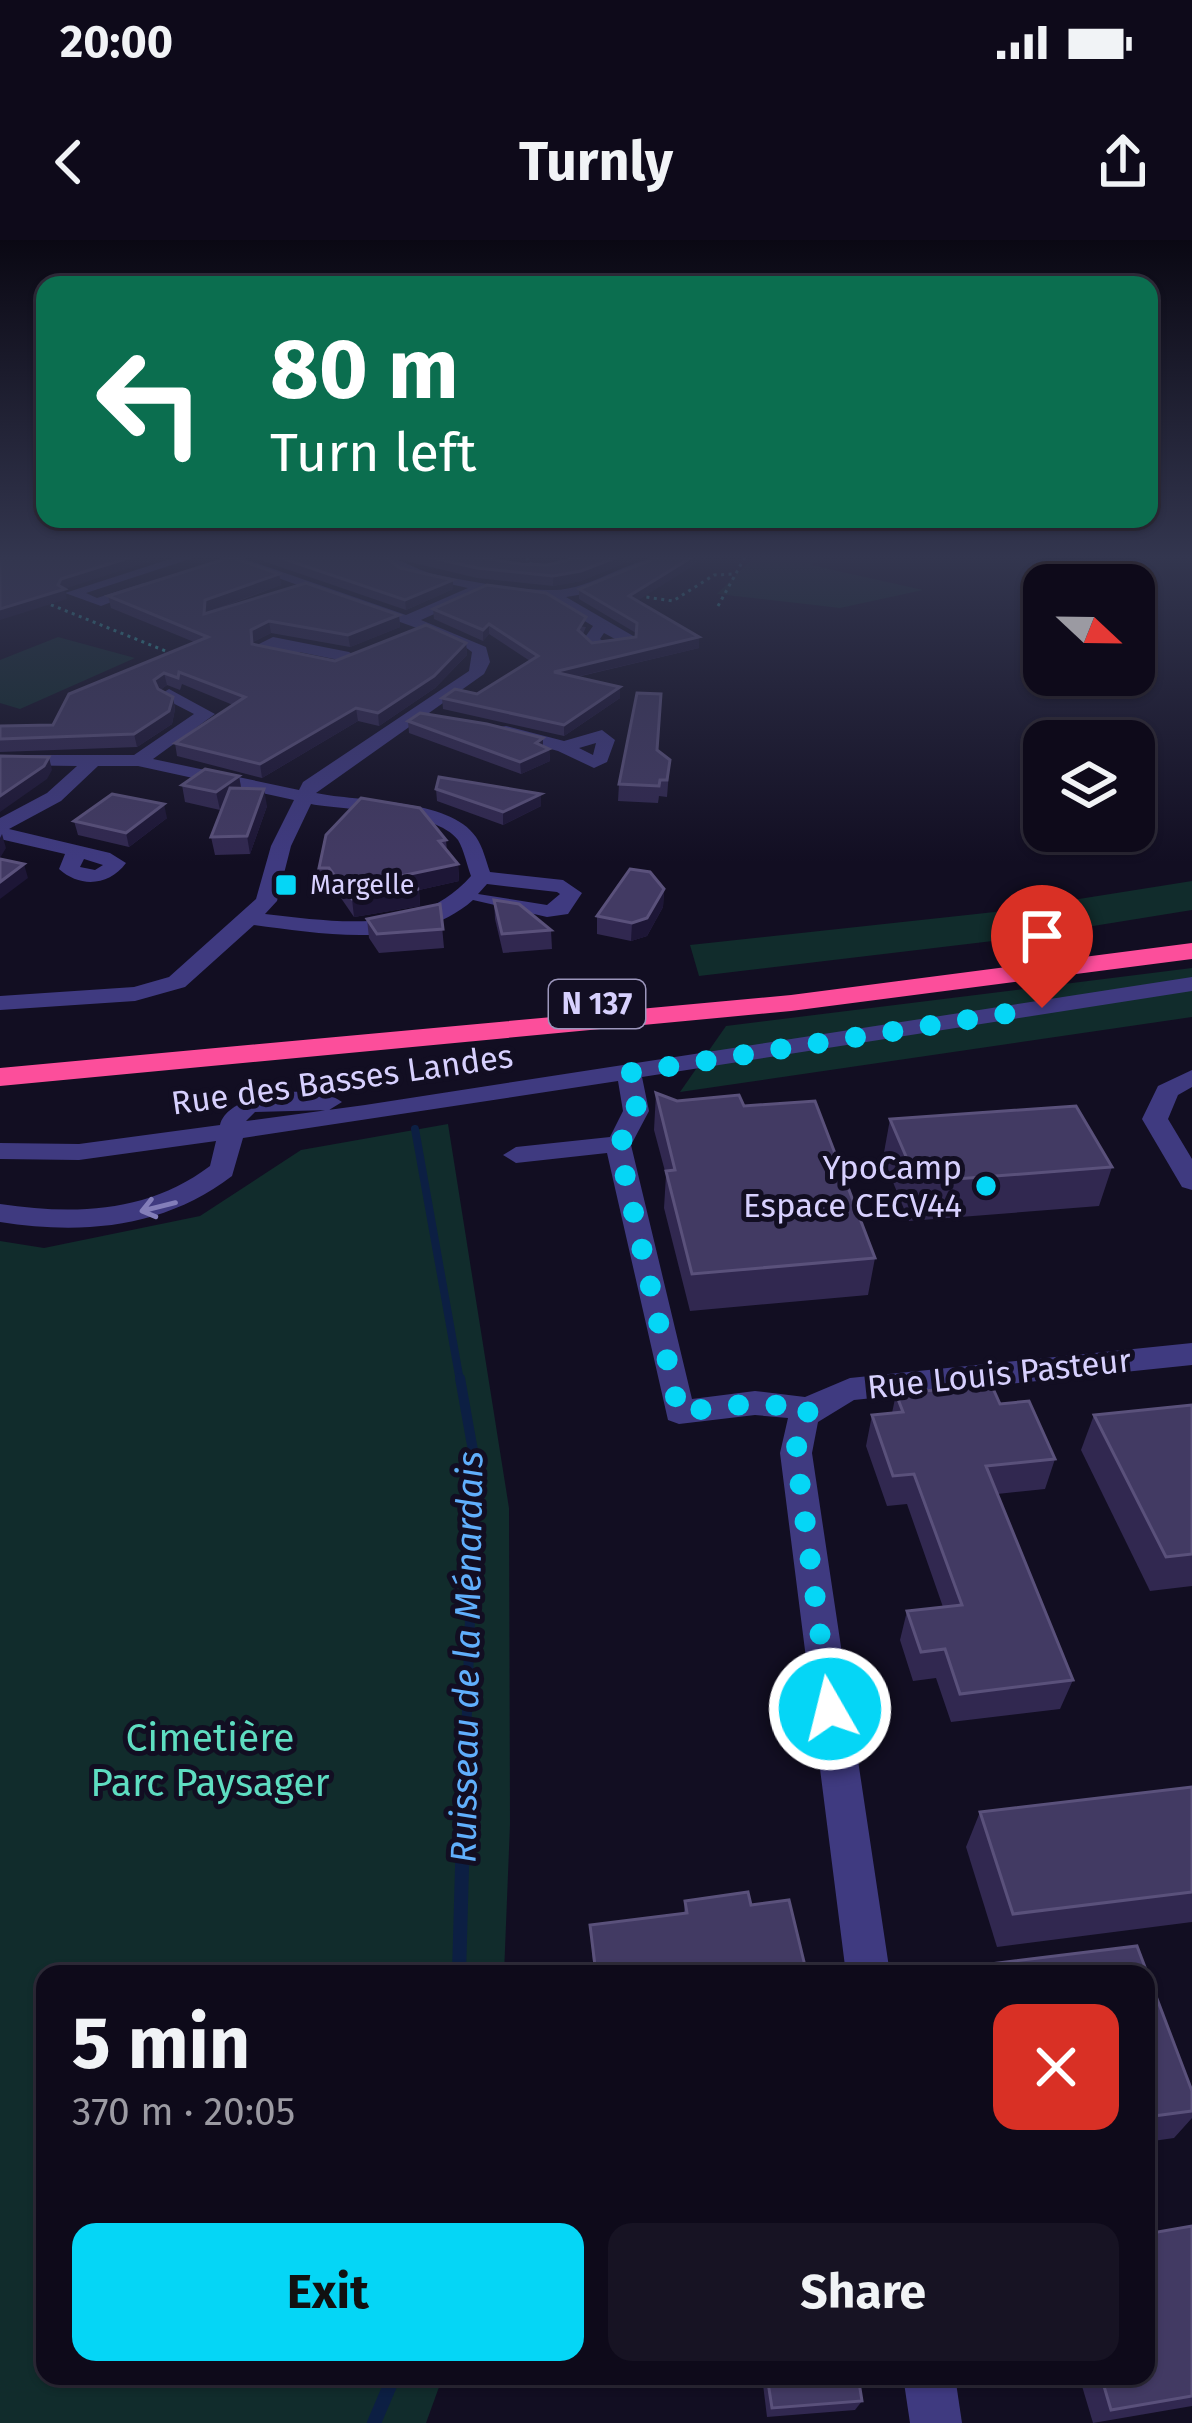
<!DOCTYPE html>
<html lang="en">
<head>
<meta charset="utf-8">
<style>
	body { margin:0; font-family:"Fira Sans",sans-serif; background:#171323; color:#f1f3f6; height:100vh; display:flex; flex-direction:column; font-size:45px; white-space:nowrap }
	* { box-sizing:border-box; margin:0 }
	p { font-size:39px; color:#9b9aa2 }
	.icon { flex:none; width:66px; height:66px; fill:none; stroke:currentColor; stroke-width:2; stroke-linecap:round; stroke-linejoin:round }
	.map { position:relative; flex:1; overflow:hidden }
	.drawer { position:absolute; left:36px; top:1725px; width:1119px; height:420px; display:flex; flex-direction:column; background:#0e0a1a; border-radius:24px; box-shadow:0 3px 9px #0004,0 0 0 3px #2e2b39 }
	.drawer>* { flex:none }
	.top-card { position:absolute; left:36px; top:36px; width:1122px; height:252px; border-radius:24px; box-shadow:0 3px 9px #0004,0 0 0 3px #2e2b39; background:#0b6e4f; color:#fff; overflow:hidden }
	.needle { width:78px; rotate:112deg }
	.controls { position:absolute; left:1023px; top:324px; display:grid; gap:24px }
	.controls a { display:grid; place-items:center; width:132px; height:132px; border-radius:24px; background:#0e0a1a; box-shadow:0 3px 9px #0004,0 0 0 3px #2e2b39; font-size:60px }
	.pin { position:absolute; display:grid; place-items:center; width:102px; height:102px; color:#fff; margin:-123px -51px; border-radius:50% 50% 50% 0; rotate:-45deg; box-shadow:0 0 12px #0007 }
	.pin .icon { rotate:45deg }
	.me { position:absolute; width:132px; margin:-66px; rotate:352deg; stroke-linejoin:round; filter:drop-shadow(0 0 9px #0008) }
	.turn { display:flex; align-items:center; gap:42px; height:252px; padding:0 36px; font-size:54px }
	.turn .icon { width:156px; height:156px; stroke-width:2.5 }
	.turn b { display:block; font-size:84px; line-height:102px }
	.round { display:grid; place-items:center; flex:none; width:126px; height:126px; border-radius:24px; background:#171323 }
	.summary { display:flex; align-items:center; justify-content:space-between; height:204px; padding:0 36px }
	h1 { font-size:72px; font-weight:700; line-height:90px }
	.cta { display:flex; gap:24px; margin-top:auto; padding:24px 36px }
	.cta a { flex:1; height:138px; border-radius:24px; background:#05d6f6; color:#111; font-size:48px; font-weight:700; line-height:138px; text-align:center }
	.cta a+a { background:#171323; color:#f1f3f6 }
	.status { display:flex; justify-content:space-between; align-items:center; height:84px; padding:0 60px; background:#0e0a1a; direction:ltr }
	.status svg { height:33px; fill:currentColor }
	header { display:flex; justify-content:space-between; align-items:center; height:156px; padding:0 36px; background:#0e0a1a; font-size:54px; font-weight:700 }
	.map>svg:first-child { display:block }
	.green { fill:#112c2c }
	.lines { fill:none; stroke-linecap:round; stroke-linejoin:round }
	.stream-far2 { stroke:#0c1f43; stroke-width:8 }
	.stream-far1 { stroke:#0c1f43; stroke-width:10 }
	.stream { stroke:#0c1f43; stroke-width:14 }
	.path { stroke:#31b2ae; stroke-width:3; stroke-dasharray:3 4.5; stroke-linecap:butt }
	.minor { fill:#3f3a80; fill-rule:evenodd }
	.highway { fill:#fc4e9b; fill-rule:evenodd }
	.wall { fill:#312850 }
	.shaded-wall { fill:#1d1636 }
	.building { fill:#423a63; stroke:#5a517b; stroke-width:3 }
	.oneway { stroke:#837eb9 }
	.route { stroke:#05d6f6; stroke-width:21; stroke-dasharray:0 37.8 }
	.poi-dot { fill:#05d6f6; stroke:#120e22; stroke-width:4.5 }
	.labels { text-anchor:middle; stroke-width:10; stroke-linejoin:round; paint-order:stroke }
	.far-poi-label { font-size:27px; fill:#d7d0fe; stroke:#120e22; text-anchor:start }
	.shield { fill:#120e22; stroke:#9c96bc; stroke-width:3 }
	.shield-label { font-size:30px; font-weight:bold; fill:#d7d0fe }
	.street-label { font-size:33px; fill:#d7d0fe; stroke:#120e22 }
	.poi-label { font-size:33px; fill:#d7d0fe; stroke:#120e22; text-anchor:end }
	.water-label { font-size:36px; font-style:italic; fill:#60affc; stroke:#120e22 }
	.near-park-label { font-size:39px; fill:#5eddc1; stroke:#120e22 }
</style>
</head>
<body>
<div class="status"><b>20:00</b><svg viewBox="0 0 49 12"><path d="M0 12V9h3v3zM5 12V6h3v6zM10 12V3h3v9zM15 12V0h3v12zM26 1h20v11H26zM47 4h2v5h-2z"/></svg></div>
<header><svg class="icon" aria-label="back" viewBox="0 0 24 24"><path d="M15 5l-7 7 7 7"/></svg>Turnly<svg class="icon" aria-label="share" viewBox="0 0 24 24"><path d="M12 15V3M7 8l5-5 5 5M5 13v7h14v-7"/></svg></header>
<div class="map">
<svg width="1192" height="2183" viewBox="0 0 1192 2183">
	<rect width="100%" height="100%" fill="#120e22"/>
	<g class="green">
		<polygon points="754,317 825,317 811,325 923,350 840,368 717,354"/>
		<polygon points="58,397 135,418 20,469 0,463 0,420"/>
		<polygon points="1192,641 1192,670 1019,698 699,736 690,705 1004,671"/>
		<polygon points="1192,728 1192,777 680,852 726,786"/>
		<polygon points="448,884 509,1268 510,1584 504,1734 45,1734 45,2136 443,2136 426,2183 0,2183 0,1001 44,1008 200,976 301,910"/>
	</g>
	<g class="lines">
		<polyline class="stream-far2" points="415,889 460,1141"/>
		<polyline class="stream-far1" points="460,1138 475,1222 463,1595"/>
		<g class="stream">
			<polyline points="459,1734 463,1592"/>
			<polyline points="374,2183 394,2136"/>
		</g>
		<g class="path">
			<polyline points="527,317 528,323 543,326"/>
			<polyline points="639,356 673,361 714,335 734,334"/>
			<polyline points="44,362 173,414"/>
			<polyline points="718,366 745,317"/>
		</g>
		<g class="minor">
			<polygon points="176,317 196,317 86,353 97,358 144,343 151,347 101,366 65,353"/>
			<path d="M 220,317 L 239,317 L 406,375 L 468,348 L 404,334 L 381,317 C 401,317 413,329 433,334 C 466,341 519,351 553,350 C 594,350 627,317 668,317 L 590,353 L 566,357 L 635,397 L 635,403 L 595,410 L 583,400 L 593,386 L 548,359 L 487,350 L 421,380 L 486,407 L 490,422 L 484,434 L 316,553 C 358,562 450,558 476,597 C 483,607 486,621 490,632 L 563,640 L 582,653 L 568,674 L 547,677 L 473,660 C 416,711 323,694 254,685 L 185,747 L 135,761 L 0,770 L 0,756 L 134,747 L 169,737 L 256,659 L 271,606 L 294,560 L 138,526 L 98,526 L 61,561 L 9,589 L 110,613 L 126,623 C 109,646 80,648 59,629 L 65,614 L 0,599 L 0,578 L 47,553 L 77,526 L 0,525 L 0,515 L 134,515 L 194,474 L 163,458 L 161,454 L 169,449 L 215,474 L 153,519 L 299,550 L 303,542 L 469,431 L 472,412 L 461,404 ZM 604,393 L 615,399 L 604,402 L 600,399 ZM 311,564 C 347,571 436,570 458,600 C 464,610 467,625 471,636 C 418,696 338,682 265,674 L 277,661 L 291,606 ZM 84,619 L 103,625 L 95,630 L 80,627 ZM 487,644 L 557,652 L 560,654 L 547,665 L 478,654 Z"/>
			<polygon points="273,397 349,412 357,417 349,422 299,412 304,416 296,421 255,412 255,406"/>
			<path d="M 506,486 L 564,501 L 602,490 L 615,500 L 607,522 L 594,528 L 558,511 L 500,495 L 500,487 ZM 596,503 L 593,515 L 579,508 Z"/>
			<path d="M 1192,737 L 1192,751 L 642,837 L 649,871 L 631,905 L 692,1159 L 755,1151 L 805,1157 L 850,1138 L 1192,1103 L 1192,1125 L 854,1160 L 818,1182 L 812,1213 L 890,1734 L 846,1734 L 780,1213 L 788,1178 L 755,1175 L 679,1184 L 668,1180 L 607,913 L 516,923 L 503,915 L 516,907 L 610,897 L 623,871 L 618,841 L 243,898 L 232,936 C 164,988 83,995 0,982 L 0,964 C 75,975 148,973 210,926 L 216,901 L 79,920 L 0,919 L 0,903 L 79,904 L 220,885 C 228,850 320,843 342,862 L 329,870 L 255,872 L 246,881 L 365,865 Z"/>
			<polygon points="1192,830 1192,847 1178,855 1168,879 1192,919 1192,950 1182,947 1142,879 1158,846"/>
			<polygon points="903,2136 955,2136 962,2183 910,2183"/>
		</g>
		<polygon class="highway" points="1192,703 1192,719 791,771 0,846 0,828 791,755"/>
	</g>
	<g class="wall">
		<polygon points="251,317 385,317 400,328 453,349 406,370"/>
		<polygon points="389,317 476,317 521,324 547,325 637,318 581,341 553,346 477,338"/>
		<polygon points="279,334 281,345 207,373 399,375 400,387 350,407 271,393 253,402 253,404 335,421 466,403 467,415 435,448 379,486 358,481 262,538 177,516 175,503 233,465 182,444 180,450 167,445 160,450 173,457 175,469 172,484 137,507 0,512 0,486 53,485 194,402 111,368 108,356"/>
		<polygon points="579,349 638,361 699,408 577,437 620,447 620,458 564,496 443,469 442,458 477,454 530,421 489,394 483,401 434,379 433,369 586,387 583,394 592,403 636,397 636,393 579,359"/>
		<polygon points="408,481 543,498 543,506 549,509 550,521 521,534 409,493"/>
		<polygon points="658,511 670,520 667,557 659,556 658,563 618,561 619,544"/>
		<polygon points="239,536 241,548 267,566 250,614 215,615 211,597 222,568 220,570 185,562 182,545"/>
		<polygon points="436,549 541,566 503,585 437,561"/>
		<polygon points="167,578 129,607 78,595 74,581"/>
		<polygon points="446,600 447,611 458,624 459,641 419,650 420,666 354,677 332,645 321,645 319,628"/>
		<polygon points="664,649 663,667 647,696 631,701 597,694 597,676"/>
		<polygon points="494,660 551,690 552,709 503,713 495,679"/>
		<polygon points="440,664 444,708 379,713 369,698 367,679"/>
		<polygon points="656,853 677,861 744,866 875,1018 868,1055 690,1071 664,968 666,935 654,890"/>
		<polygon points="890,879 1112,927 1099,966 909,981 883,918"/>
		<polygon points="896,1154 1000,1164 1055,1219 1045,1249 997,1254 1073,1440 1060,1469 951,1482 936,1438 913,1441 900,1400 907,1371 943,1367 907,1264 887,1266 866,1206 872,1175 892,1173"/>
		<polygon points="1192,1165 1192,1346 1150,1351 1081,1210 1094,1175"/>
		<polygon points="1192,1547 1192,1682 997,1707 966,1607 980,1572"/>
		<polygon points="685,1661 751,1665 805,1726 802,1734 594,1734 590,1685 684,1673"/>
		<polygon points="1137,1706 1192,1851 1192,1878 1174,1898 1146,1902 1146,1734 978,1734 982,1725"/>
		<polygon points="1192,1986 1192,2166 1093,2183 1079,2136 1146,2136"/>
		<polygon points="762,2136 858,2136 862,2161 855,2170 767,2177"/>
	</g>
	<g class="shaded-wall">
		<polygon points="131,317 164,317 64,349 67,359 0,380 0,369 58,345 61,339"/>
		<polygon points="617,317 647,317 637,318 581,341 553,346 553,336"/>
		<polygon points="692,317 707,317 629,366 629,356"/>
		<polygon points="279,334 281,345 207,372 206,386 204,374 205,360"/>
		<polygon points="453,340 453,349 406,370 405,360"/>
		<polygon points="399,375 400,387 350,407 348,395"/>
		<polygon points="269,381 271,393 253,402 254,416 251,390"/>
		<polygon points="489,384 489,394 483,401 483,390"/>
		<polygon points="699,397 699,408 554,442 554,432"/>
		<polygon points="466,403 467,415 435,448 379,486 378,473"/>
		<polygon points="164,433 167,445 157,453 154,440"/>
		<polygon points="620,447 620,458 564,496 564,485"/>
		<polygon points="173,457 175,469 172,484 137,507 134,494"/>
		<polygon points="356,468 358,481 262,538 260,524"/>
		<polygon points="543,498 543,511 549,509 550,521 521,534 520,522 536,503"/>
		<polygon points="49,517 52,530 47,539 0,572 0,556"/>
		<polygon points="239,536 242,553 220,570 216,552"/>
		<polygon points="264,549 267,566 250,614 247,596"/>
		<polygon points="541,554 541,566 503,585 503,572"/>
		<polygon points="164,564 167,578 129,607 126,593"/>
		<polygon points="2,594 6,608 0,618 0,598"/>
		<polygon points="24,624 28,638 0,659 0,642"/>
		<polygon points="458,624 459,641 419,650 420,666 354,677 352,659 377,641"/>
		<polygon points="664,649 663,667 647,696 631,701 632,683"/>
	</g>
	<g class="building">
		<polygon points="0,317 131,317 61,339 58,345 65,349 0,369"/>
		<polygon points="231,317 279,334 205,360 204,374 306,343 399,375 348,395 269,381 251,390 252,404 335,421 426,385 466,403 434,436 378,473 356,468 260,524 175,503 245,457 179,432 178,438 164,433 154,440 158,449 173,457 169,471 134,494 0,499 0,486 53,485 69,454 208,397 108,356"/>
		<polygon points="278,317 385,317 400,328 453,340 405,360"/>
		<polygon points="428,317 476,317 521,324 547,325 580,317 617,317 581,331 553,336 477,328"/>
		<polygon points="658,317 692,317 629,356 699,397 554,432 620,447 564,485 442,458 455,449 477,454 538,416 489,384 483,390 433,369 487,345 546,353 586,377 578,390 592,403 636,397 637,383 579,349"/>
		<polygon points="637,453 661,454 657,510 670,520 667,540 660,540 659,546 619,544"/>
		<polygon points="420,473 487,484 543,498 536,503 549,509 520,522 408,481"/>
		<polygon points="0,516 49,517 44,526 0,556"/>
		<polygon points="205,529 239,536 216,552 182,545"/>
		<polygon points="439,537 541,554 503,572 436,549"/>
		<polygon points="230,548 264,549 247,596 211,597"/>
		<polygon points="112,554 164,564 126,593 74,581"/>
		<polygon points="361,558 420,568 446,600 439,601 458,624 377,641 419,649 352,659 329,628 319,628 326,595"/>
		<polygon points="0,619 24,624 0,642"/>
		<polygon points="630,629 650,632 664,649 647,678 632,683 597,676"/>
		<polygon points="494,660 519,664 551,690 502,694"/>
		<polygon points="440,664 443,689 377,694 367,679"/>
		<polygon points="656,853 677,861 739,855 744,866 815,861 875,1018 692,1034 666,931 675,930"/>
		<polygon points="1076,866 1112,927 917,942 890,879"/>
		<polygon points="991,1144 1000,1164 1029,1161 1055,1219 986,1226 1073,1440 960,1454 945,1409 921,1412 907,1371 962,1365 914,1234 893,1236 872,1175 903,1172 896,1154"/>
		<polygon points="1192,1165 1192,1314 1166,1317 1094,1175"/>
		<polygon points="1192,1547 1192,1652 1013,1674 980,1572"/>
		<polygon points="748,1652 751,1665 789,1660 805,1726 747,1734 596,1734 590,1685 687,1673 685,1661"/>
		<polygon points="1137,1706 1192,1851 1192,1871 1146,1877 1146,1734 985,1734 982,1725"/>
		<polygon points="1192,1986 1192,2156 1111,2170 1101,2136 1146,2136 1146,1994"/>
		<polygon points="767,2136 858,2136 862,2161 772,2168"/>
	</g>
	<defs><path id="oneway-shaft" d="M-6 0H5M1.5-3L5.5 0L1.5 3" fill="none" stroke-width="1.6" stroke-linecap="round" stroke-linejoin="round" transform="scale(3)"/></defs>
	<use class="oneway" href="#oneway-shaft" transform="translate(158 967) rotate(166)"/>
	<linearGradient id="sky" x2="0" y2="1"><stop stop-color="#0a0813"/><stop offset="0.51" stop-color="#33364f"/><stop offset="1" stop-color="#33364f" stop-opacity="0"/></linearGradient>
	<rect width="1192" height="622" fill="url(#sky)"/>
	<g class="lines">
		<path class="route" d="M 830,1469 L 796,1213 L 799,1184 L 810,1169 L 755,1163 L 679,1172 L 618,904 C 643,880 638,863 628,833 L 1042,768"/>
	</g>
	<g class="poi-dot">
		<rect x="274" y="633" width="24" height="24" rx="6"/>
		<circle cx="986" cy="946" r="12"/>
	</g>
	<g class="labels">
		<g class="far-poi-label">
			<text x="310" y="654">Margelle</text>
		</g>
		<rect class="shield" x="549" y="740" width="96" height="48" rx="9"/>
		<g class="shield-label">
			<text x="597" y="774">N 137</text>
		</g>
		<g class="street-label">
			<text transform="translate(342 839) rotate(-8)" y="12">Rue des Basses Landes</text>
			<text transform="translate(999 1133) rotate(-6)" y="12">Rue Louis Pasteur</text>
		</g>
		<g class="poi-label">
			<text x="962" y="939">YpoCamp<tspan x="962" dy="38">Espace CECV44</tspan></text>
		</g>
		<g class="water-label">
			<text transform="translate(466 1417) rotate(-89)" y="13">Ruisseau de la Ménardais</text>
		</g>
		<g class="near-park-label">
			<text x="210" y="1511">Cimetière<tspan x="210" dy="45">Parc Paysager</tspan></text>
		</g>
	</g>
</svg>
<div class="controls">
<a><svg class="needle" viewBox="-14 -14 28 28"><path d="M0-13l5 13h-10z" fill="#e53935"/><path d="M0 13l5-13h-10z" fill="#9b9aa2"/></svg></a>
<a><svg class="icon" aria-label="layers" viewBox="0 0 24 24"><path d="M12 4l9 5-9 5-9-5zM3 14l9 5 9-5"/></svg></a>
</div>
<div class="pin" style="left:1042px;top:768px;background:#d93025"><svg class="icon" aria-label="arrive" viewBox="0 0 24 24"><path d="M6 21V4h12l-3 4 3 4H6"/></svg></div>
<svg class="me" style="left:830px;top:1469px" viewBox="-20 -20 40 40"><circle r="17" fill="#05d6f6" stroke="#fff" stroke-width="3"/><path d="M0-11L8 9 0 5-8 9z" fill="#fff"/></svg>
<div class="top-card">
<div class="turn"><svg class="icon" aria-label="left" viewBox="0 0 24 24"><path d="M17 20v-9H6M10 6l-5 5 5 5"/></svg><div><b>80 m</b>Turn left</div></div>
</div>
<section class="drawer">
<div class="summary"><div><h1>5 min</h1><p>370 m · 20:05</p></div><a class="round" style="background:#d93025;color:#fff"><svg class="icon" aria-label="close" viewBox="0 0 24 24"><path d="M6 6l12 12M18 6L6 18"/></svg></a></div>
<div class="cta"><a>Exit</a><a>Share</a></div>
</section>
</div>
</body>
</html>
